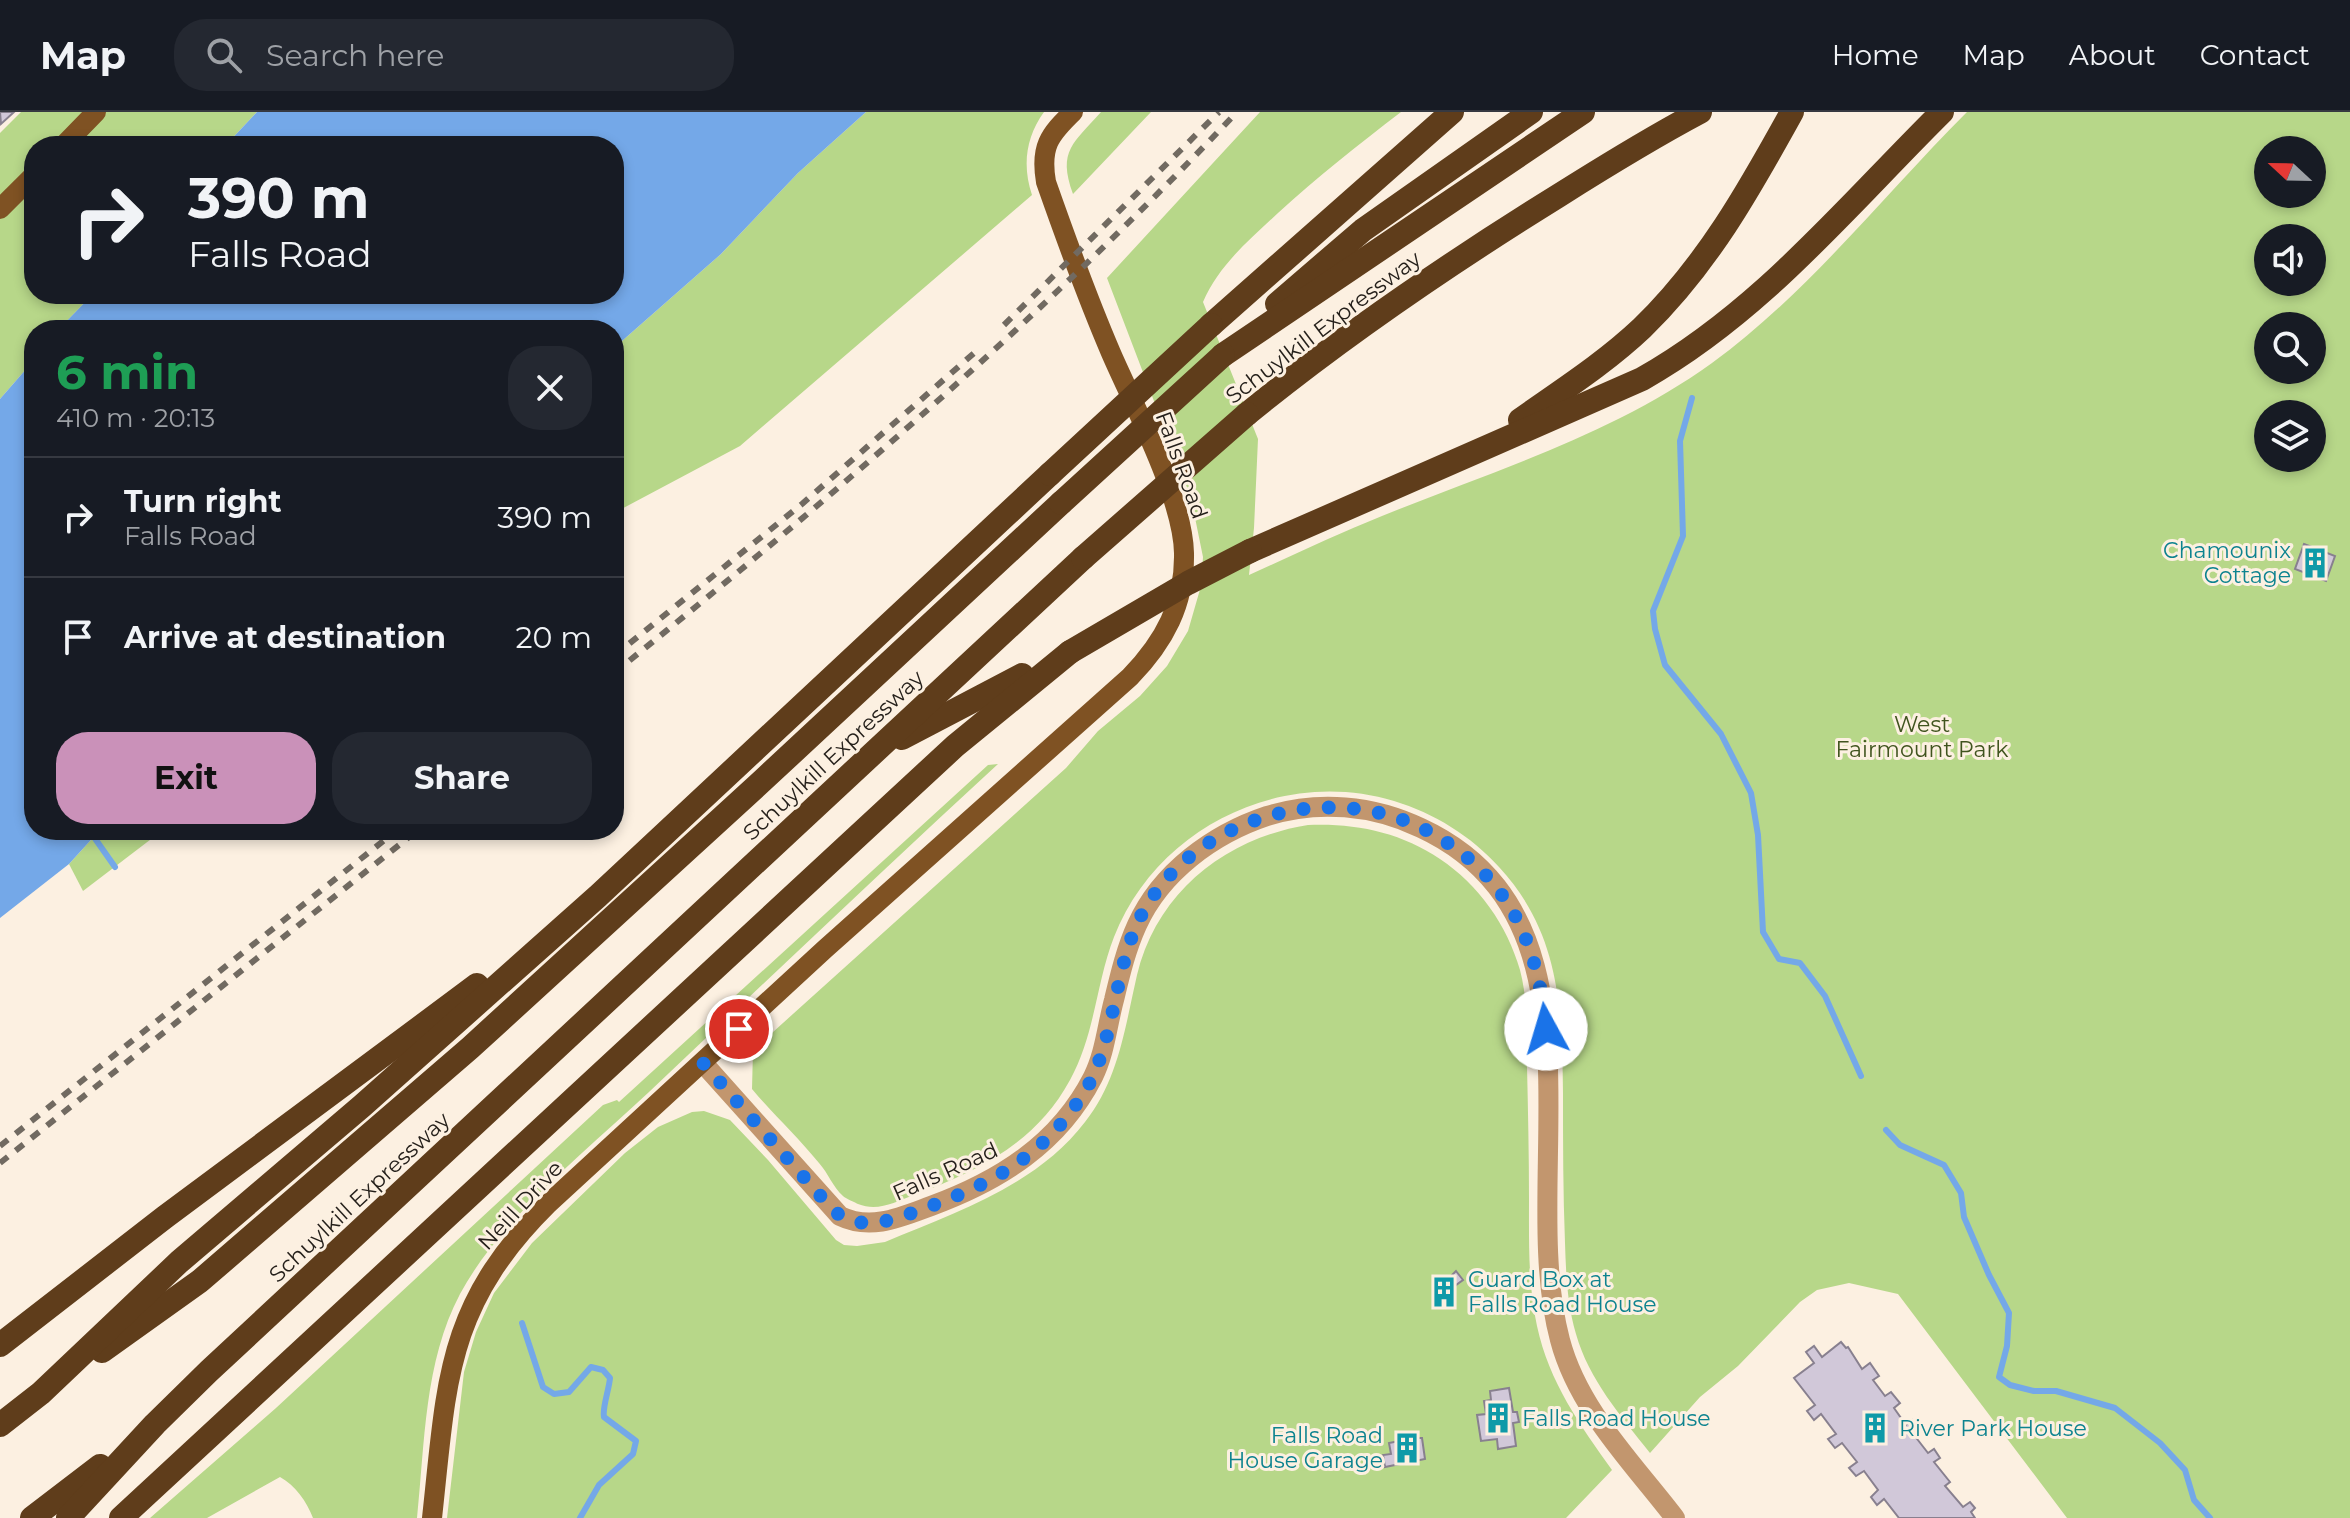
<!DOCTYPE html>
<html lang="en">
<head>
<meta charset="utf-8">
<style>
	body { margin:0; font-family:Montserrat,sans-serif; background:#242831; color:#f1f3f6; height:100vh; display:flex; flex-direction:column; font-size:30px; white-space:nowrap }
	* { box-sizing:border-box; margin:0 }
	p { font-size:26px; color:#9ea1a6 }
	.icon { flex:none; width:44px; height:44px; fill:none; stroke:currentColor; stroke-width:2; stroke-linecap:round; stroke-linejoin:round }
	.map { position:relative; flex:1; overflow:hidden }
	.details { position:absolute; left:24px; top:208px; width:600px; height:520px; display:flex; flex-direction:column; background:#171b24; border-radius:32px; box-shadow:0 4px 12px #0003 }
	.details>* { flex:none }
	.hud { position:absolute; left:24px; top:24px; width:600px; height:168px; border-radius:32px; box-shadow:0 4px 12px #0003; background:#171b24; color:#f1f3f6; overflow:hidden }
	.needle { width:52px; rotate:292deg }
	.buttons { position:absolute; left:2254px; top:24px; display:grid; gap:16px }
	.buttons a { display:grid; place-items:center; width:72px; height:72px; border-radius:50%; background:#171b24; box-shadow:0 4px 12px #0003; font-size:40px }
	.pin { position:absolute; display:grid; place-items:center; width:68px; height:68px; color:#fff; margin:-34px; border:4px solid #fff; border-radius:50%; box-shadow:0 2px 8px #0007 }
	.me { position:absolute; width:88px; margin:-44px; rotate:354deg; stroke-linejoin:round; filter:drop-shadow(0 0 6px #0008) }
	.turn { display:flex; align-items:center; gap:28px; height:168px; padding:0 32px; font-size:36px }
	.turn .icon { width:104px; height:104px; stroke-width:2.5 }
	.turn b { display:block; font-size:56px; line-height:68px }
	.round { display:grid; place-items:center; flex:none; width:84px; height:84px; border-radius:32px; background:#242831 }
	.summary { display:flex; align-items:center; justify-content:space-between; height:136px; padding:0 32px }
	h1 { font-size:48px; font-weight:700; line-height:60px; color:#1e9e55 }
	.cta { display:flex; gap:16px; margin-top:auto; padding:16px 32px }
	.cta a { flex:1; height:92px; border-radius:32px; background:#ca91b9; color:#111; font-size:32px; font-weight:700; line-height:92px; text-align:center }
	.cta a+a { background:#242831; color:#f1f3f6 }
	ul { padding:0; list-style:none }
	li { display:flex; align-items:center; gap:24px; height:120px; padding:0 32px; border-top:2px solid #363941 }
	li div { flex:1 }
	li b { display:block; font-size:30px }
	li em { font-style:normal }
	header { display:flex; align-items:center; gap:48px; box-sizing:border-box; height:112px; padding:0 40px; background:#171b24; border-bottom:2px solid #363941 }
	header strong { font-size:38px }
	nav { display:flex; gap:44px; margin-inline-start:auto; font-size:28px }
	.search { width:560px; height:72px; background:#242831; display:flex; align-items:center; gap:20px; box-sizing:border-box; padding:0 28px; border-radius:32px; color:#9ea1a6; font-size:30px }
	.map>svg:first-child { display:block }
	.green { fill:#b7d789; fill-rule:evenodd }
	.water { fill:#74a8e8 }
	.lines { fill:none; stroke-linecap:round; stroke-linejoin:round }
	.stream { stroke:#74a8e8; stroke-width:6 }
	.building { fill:#d1c8d9; stroke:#88808f; stroke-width:2 }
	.minor { stroke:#c2966e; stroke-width:20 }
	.major { stroke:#7f5223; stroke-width:20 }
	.highway { stroke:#5f3d1b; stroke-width:24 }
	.rail { stroke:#716a61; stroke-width:6; stroke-dasharray:10 10; stroke-linecap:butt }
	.highway-bridge { stroke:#5f3d1b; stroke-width:24 }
	.route { stroke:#1a73e8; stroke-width:14; stroke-dasharray:0 25.2 }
	.labels { text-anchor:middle; stroke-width:6; stroke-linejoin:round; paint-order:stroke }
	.street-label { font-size:22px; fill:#25201b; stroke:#fcf0e1 }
	.culture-label { font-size:22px; fill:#0d838f; stroke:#fcf0e1; text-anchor:start }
	.park-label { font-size:22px; fill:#40541e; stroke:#fcf0e1 }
</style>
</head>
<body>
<header>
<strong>Map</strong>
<div class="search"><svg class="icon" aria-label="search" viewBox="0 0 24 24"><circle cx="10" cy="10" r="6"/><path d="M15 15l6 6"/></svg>Search here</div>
<nav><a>Home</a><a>Map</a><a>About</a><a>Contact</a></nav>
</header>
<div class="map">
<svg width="2350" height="1406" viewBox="0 0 2350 1406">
	<rect width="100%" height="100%" fill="#fcf0e1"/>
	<g class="green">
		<polygon points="21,0 257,0 225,34 34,34 34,182 93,182 58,218 34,218 34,248 0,287 0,21"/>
		<path d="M 866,0 L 1044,0 C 1026,25 1022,53 1032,83 L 740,334 L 614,401 L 614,236 L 721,142 L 798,61 Z"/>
		<path d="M 1101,0 L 1151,0 L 1073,82 C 1057,38 1074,31 1101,0 Z"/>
		<path d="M 1260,0 L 1401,0 C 1358,33 1317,65 1278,101 C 1249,128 1219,153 1203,190 L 1258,327 L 1254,416 L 1249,463 C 1293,443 1337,422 1382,404 C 1495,358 1612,323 1712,251 C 1808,181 1883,84 1967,0 L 2350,0 L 2350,1406 L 2067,1406 L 1898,1182 L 1849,1171 L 1817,1178 L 1800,1190 L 1738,1254 L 1700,1285 L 1650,1341 C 1621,1304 1589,1268 1576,1222 C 1567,1192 1566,1161 1565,1131 C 1563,1081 1563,1031 1563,981 C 1562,896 1560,821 1499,755 C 1471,724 1434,701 1394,689 C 1282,655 1157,715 1114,825 C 1096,871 1095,923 1070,968 C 1036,1031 978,1059 914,1083 C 895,1090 878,1100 858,1092 C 856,1091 845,1086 843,1084 C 833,1075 828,1061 819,1051 C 798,1025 773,1002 752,977 L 753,938 L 1066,656 L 1098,619 L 1140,584 L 1167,554 L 1188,519 L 1201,474 L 1203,445 L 1191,386 L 1107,166 ZM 2268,38 L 2312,38 L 2312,82 L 2268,82 ZM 2268,126 L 2312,126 L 2312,170 L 2268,170 ZM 2268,214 L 2312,214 L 2312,258 L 2268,258 ZM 2268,302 L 2312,302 L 2312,346 L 2268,346 Z"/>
		<path d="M 998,652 C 881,760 765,870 649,980 C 586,1039 501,1106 460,1182 C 424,1250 425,1331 417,1406 L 313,1406 C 307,1390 295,1373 280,1365 L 207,1406 L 150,1406 L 276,1296 L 603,993 L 617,988 L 619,990 L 988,653 Z"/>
		<path d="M 1308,713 C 1355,711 1400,720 1440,747 C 1479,773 1507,813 1520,858 C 1528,889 1527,922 1527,954 C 1528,999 1529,1043 1529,1088 C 1529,1129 1528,1173 1537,1214 C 1549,1270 1580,1313 1612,1358 L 1566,1406 L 447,1406 L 464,1260 L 476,1220 L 494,1181 L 532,1131 L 625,1041 L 658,1015 L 692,1000 L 704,999 L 730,1008 L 768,1048 L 836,1128 L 844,1133 L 857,1134 L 885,1130 C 956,1100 1036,1074 1085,1010 C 1119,967 1125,915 1137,863 C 1157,780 1226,726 1308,713 Z"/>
		<polygon points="100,718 163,718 83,779 69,752"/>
	</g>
	<g class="water">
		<polygon points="257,0 866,0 798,61 721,142 614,236 614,218 58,218 93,182 614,182 614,34 225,34"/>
		<polygon points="34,248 34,718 100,718 69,752 0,806 0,287"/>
	</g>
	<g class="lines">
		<g class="stream">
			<polyline points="1692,286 1680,329 1683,424 1653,499 1655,517 1665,553 1721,622 1751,681 1758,723 1763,820 1779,847 1800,851 1825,884 1861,964"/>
			<polyline points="89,718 115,755"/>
			<polyline points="1886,1018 1900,1033 1944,1053 1961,1081 1964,1105 1989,1163 2009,1201 2007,1234 1999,1265 2010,1273 2034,1279 2056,1279 2115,1296 2160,1331 2185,1358 2194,1388 2210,1406"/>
			<path d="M 522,1211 L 543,1275 L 554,1282 L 569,1280 L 591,1255 L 603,1258 L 610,1266 C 609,1278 602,1296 604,1305 L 636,1329 L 633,1342 L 599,1373 L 580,1406"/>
		</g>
	</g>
	<g class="building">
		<polygon points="0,0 14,0 1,12"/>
		<polygon points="2304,432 2335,444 2326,469 2295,457"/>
		<polygon points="1456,1159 1463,1168 1456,1173 1450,1165"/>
		<polygon points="1447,1171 1453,1181 1441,1189 1435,1179"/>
		<polygon points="1841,1230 1846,1236 1848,1235 1862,1257 1870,1251 1879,1264 1873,1268 1885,1284 1891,1280 1900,1291 1894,1296 1906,1313 1912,1308 1920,1318 1914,1323 1928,1341 1934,1337 1940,1346 1934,1350 1950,1370 1945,1374 1963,1395 1970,1390 1975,1396 1971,1400 1975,1406 1899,1406 1884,1387 1877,1393 1871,1385 1878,1378 1864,1359 1856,1364 1849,1356 1857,1350 1842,1331 1835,1336 1828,1327 1836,1322 1821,1302 1814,1308 1807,1299 1815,1293 1794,1266 1814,1251 1806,1240 1814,1234 1822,1245"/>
		<polygon points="1509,1276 1513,1300 1517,1300 1519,1310 1513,1311 1516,1334 1498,1337 1497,1327 1481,1329 1477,1303 1486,1302 1484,1289 1491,1288 1490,1279"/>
		<polygon points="1414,1326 1422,1326 1425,1347 1385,1355 1383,1343 1391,1342 1389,1331"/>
	</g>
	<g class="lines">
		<path class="minor" d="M 703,951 L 840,1104 C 871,1119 901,1105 931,1094 C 999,1069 1059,1032 1093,965 C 1105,941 1107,914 1114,888 C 1120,863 1126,837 1137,813 C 1161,760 1213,722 1267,704 C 1318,688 1373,693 1421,716 C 1617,807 1516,1064 1560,1228 C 1578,1297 1633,1351 1675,1406"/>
		<g class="major">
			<polyline points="63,34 96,0"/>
			<polyline points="0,97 34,63"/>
			<path d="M 432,1406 C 447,1270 445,1194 548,1092 L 825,837 L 1130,565 C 1164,530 1185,492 1184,441 C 1183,386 1134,294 1111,241 C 1087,185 1066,127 1046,70 C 1040,35 1049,23 1073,0"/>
		</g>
		<g class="highway">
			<polyline points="1277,192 1363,118 1531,0"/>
			<polyline points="1211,213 1452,0"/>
			<polyline points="1223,243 1583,0"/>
			<path d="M 1247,302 C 1345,222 1450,151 1558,84 C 1604,55 1651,26 1700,0"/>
			<path d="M 1520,308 C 1561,279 1605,251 1642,216 C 1707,153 1749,78 1792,0"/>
			<path d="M 1250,439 L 1642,267 C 1761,200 1846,95 1942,0"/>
			<polyline points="902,626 1022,563"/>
			<polyline points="0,1233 165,1105 477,873"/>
			<polyline points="102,1239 200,1169 470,936 762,669 1061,391"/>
			<polyline points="0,1313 41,1281 179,1150 362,994 598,784 1050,362"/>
			<polyline points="32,1406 100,1354"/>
			<polyline points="68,1406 155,1312 209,1259 1083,446"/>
			<polyline points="121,1406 955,634 1070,540"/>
		</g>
		<g class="rail">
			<polyline points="1004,213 1219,0"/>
			<polyline points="614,544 802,392 981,235"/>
			<path d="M 614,561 C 832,386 1044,204 1237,0"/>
			<polyline points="0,1034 397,718"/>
			<polyline points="0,1051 418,718"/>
		</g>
		<g class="highway-bridge">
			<polyline points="1050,362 1211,213"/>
			<polyline points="1061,391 1223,243"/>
			<polyline points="1083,446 1247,302"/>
			<polyline points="1070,540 1188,471 1250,439"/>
		</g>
	</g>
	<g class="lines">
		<path class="route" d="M 739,917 L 703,951 L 832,1097 C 859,1122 893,1108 923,1097 C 991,1072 1041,1046 1082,984 C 1114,936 1113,866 1137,812 C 1187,704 1333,664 1433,722 C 1510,766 1538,833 1546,917"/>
	</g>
	<defs>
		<g id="building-bare" transform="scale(2.4)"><path d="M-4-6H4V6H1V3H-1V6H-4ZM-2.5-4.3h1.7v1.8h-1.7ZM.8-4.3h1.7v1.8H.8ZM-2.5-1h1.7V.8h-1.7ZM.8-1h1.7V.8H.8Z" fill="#0f9aa8" stroke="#fcf0e1" stroke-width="2.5" paint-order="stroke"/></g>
	</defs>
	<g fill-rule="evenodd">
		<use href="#building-bare" x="2315" y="451"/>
		<use href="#building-bare" x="1444" y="1180"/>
		<use href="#building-bare" x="1498" y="1306"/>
		<use href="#building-bare" x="1875" y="1316"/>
		<use href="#building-bare" x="1407" y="1336"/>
	</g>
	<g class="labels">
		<g class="street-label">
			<text transform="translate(1323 215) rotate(-37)" y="8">Schuylkill Expressway</text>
			<text transform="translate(1182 353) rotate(70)" y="8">Falls Road</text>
			<text transform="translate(833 643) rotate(-43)" y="8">Schuylkill Expressway</text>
			<text transform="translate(945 1059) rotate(-24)" y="8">Falls Road</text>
			<text transform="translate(359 1085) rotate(-43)" y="8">Schuylkill Expressway</text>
			<text transform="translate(520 1093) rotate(-47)" y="8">Neill Drive</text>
		</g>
		<g class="culture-label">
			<text x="2291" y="446" text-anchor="end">Chamounix<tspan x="2291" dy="25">Cottage</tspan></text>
			<text x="1468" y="1175">Guard Box at<tspan x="1468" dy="25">Falls Road House</tspan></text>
			<text x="1522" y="1314">Falls Road House</text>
			<text x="1899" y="1324">River Park House</text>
			<text x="1383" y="1331" text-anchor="end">Falls Road<tspan x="1383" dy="25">House Garage</tspan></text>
		</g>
		<g class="park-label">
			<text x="1922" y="620">West<tspan x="1922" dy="25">Fairmount Park</tspan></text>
		</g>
	</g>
</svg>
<div class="buttons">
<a><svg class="needle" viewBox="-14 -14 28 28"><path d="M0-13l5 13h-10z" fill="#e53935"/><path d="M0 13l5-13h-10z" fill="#9ea1a6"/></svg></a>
<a><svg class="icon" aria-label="sound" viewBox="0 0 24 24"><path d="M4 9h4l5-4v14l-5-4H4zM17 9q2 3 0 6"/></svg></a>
<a><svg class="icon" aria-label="search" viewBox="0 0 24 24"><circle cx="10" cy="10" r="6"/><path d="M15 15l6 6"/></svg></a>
<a><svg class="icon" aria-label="layers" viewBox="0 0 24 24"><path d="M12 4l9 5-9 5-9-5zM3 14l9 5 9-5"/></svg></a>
</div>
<div class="pin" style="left:739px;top:917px;background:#d93025"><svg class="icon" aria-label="arrive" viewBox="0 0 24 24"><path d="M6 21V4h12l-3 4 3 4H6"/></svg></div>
<svg class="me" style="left:1546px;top:917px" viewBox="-20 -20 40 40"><circle r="19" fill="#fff"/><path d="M0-13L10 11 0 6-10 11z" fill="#1a73e8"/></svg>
<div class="hud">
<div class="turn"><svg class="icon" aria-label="right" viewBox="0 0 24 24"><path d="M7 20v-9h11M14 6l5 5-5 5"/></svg><div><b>390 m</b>Falls Road</div></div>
</div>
<section class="details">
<div class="summary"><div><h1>6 min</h1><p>410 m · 20:13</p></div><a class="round"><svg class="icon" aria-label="close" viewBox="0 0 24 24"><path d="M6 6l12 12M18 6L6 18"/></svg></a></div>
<ul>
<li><svg class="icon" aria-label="right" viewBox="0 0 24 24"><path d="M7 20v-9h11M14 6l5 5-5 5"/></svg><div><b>Turn right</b><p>Falls Road</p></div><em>390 m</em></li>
<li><svg class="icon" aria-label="arrive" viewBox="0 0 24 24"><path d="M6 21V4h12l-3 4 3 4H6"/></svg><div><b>Arrive at destination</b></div><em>20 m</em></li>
</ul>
<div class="cta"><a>Exit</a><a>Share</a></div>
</section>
</div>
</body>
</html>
